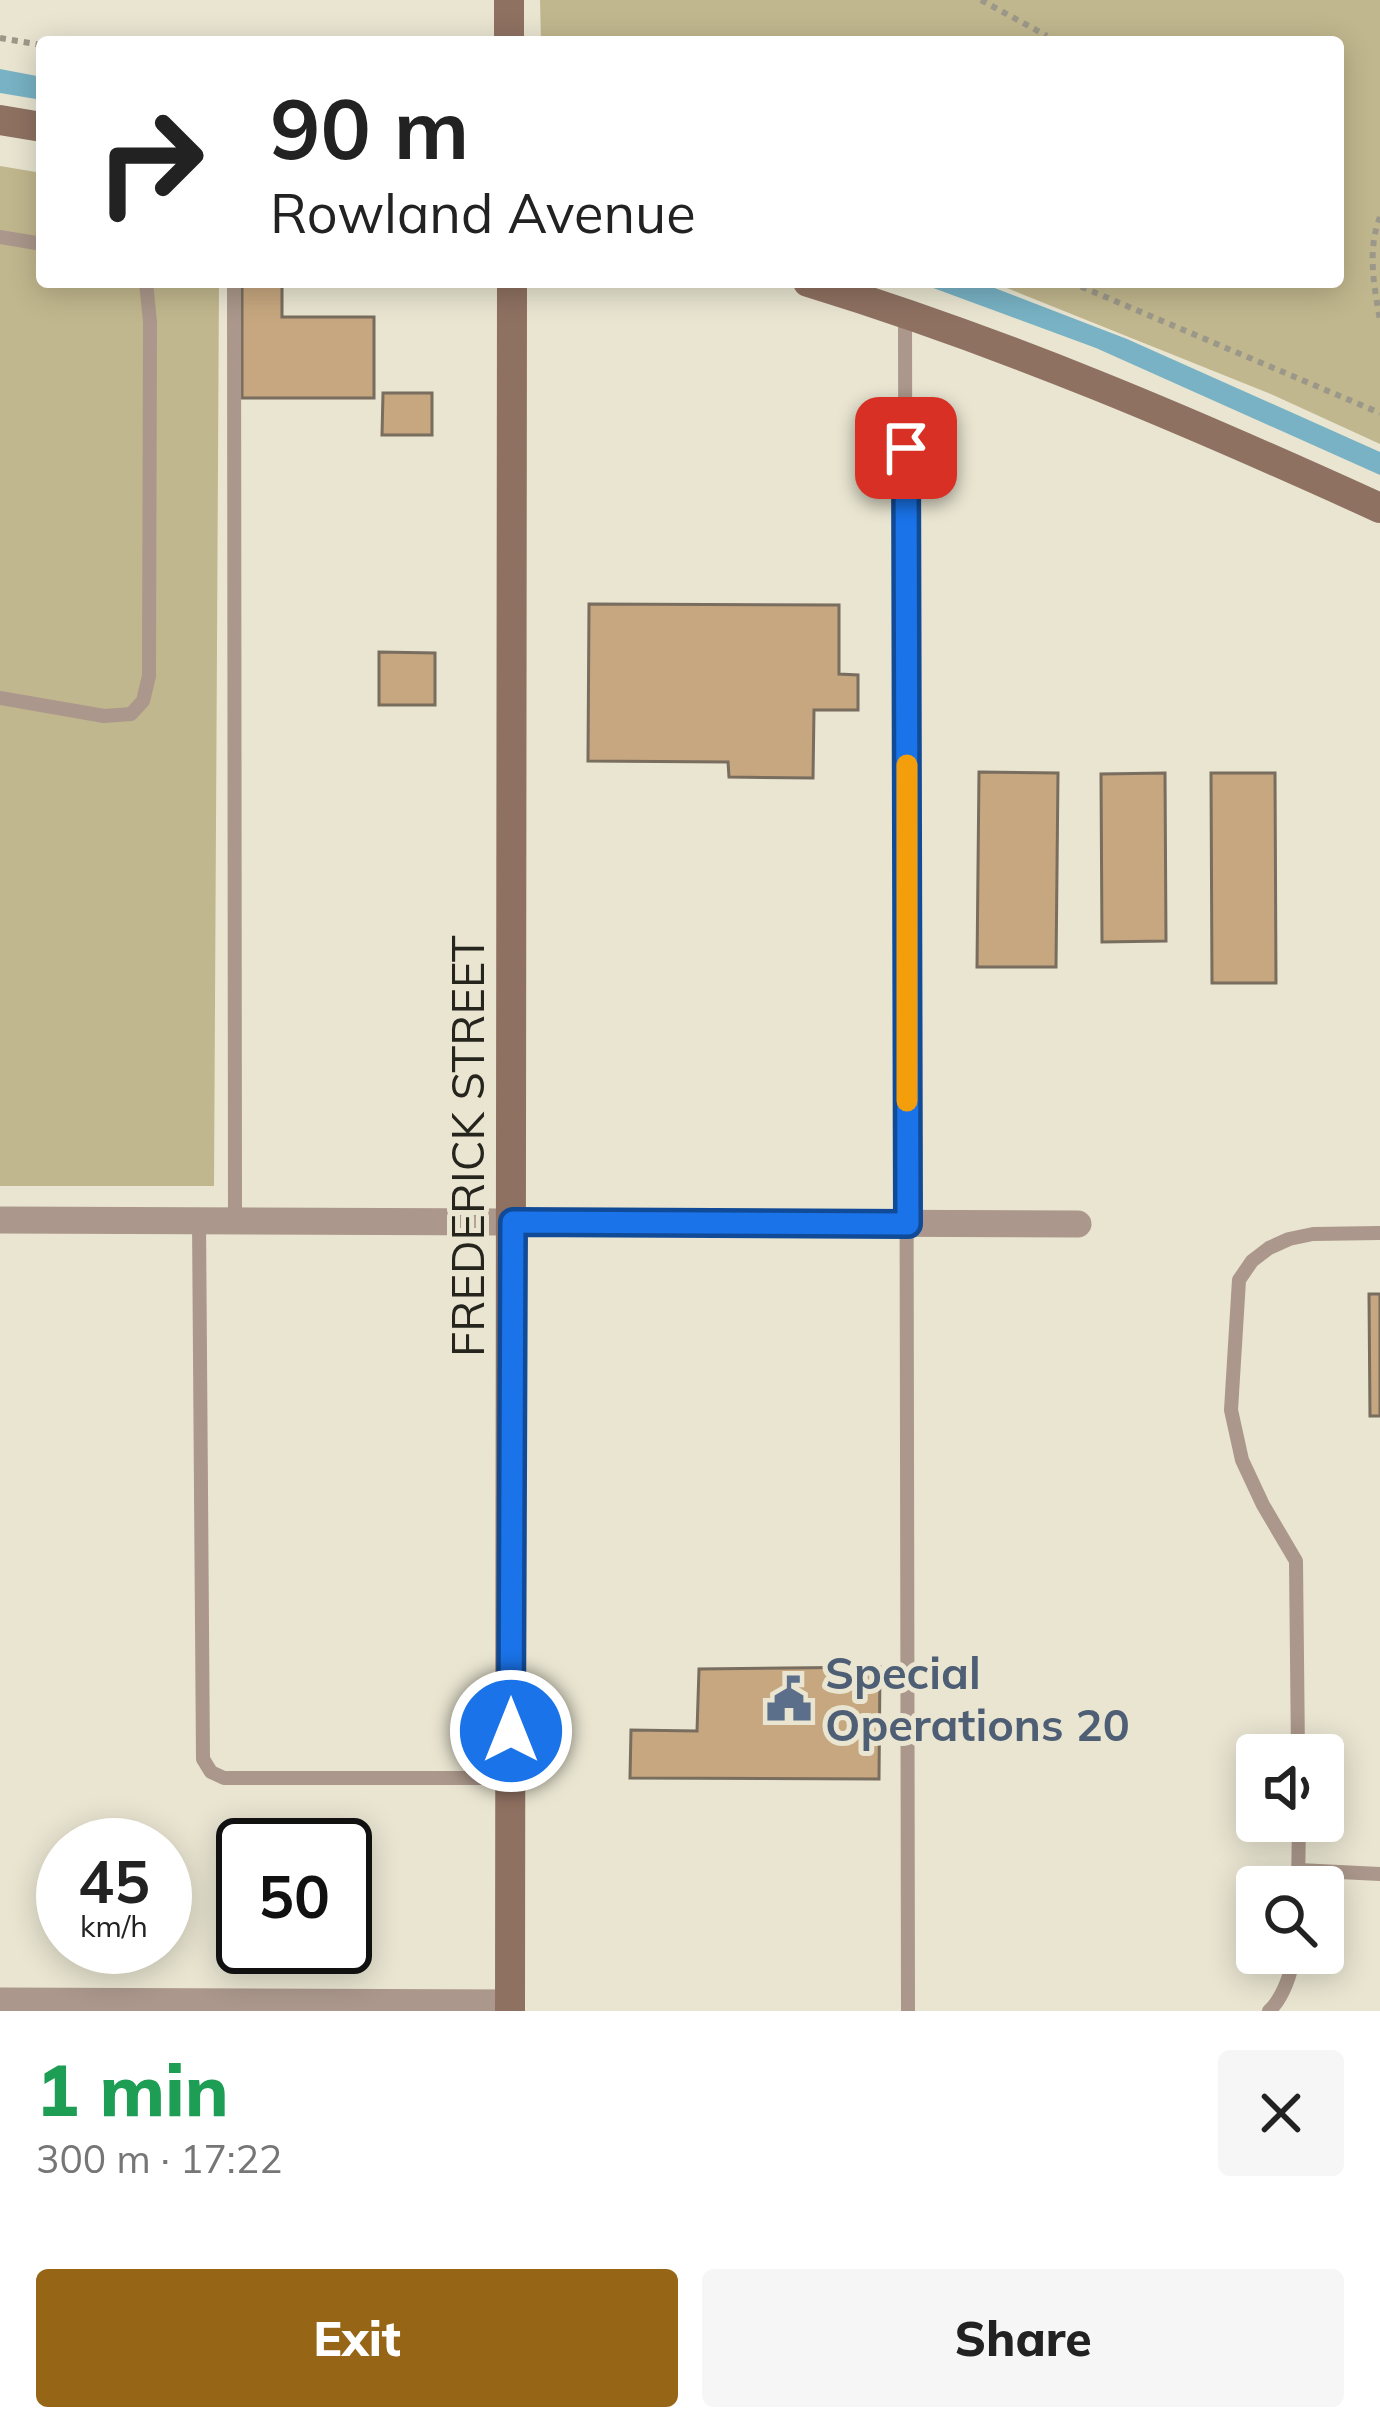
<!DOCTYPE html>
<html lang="en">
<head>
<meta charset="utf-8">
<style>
	body { margin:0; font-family:Mulish,sans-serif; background:#f6f6f6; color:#222; height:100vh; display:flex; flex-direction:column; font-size:45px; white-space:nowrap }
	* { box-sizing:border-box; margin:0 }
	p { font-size:39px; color:#767676 }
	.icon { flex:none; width:66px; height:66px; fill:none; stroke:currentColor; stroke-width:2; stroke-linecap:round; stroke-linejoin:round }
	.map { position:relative; height:2011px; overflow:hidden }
	.details { display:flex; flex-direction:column; background:#fff; flex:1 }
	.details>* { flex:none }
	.guide { position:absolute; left:36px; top:36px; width:1308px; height:252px; border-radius:12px; box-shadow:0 6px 30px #0003; background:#fff; color:#222; overflow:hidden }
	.controls { position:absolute; left:1236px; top:1734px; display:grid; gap:24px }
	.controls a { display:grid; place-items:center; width:108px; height:108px; border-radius:12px; background:#fff; box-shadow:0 6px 30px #0003; font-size:60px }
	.speed { position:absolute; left:36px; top:1818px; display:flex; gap:24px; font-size:60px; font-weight:700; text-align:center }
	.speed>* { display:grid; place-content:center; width:156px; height:156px; border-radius:50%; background:#fff; box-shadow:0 6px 30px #0003; line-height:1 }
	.speed small { font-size:30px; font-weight:400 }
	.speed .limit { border:6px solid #111; border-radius:18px; background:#fff; color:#111 }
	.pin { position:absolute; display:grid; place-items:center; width:102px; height:102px; color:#fff; margin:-51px; border-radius:24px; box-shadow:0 6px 18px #0006 }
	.me { position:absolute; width:132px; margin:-66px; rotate:0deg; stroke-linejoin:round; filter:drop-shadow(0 0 9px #0008) }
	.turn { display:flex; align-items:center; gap:42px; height:252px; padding:0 36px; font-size:54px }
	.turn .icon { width:156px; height:156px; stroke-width:2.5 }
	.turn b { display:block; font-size:84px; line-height:102px }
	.round { display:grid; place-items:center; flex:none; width:126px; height:126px; border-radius:12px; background:#f6f6f6 }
	.overview { display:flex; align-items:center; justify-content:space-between; height:204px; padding:0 36px }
	h1 { font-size:72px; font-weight:800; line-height:90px; color:#1e9e55 }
	.button { display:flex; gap:24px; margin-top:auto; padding:24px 36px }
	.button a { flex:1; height:138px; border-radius:12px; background:#966616; color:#fff; font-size:48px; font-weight:800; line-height:138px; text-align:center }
	.button a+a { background:#f6f6f6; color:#222 }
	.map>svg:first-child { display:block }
	.green { fill:#c1b78e }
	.water { fill:#78b2c4 }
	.building { fill:#c6a77f; stroke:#786d5e; stroke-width:3 }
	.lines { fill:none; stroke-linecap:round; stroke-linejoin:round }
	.path { stroke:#9b9889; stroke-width:6; stroke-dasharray:6 6; stroke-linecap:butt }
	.lane { stroke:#ab978b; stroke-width:14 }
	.street { stroke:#ab978b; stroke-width:27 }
	.secondary { stroke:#8f7161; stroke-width:30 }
	.route-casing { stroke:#114b97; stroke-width:30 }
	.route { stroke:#1a73e8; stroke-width:21 }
	.slow { stroke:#f59e0b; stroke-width:21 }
	.labels { text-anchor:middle; stroke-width:10; stroke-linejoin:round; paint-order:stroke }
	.street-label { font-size:45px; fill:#25241d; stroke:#e9e5d1 }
	.service-label { font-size:45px; font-weight:bold; fill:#4e5e75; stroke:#e9e5d1; text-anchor:start }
</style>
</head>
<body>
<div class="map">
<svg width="1380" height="2011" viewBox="0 0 1380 2011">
	<rect width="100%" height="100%" fill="#e9e5d1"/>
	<g class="green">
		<polygon points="540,0 1380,0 1380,444 1273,395 992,282 1338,282 1338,42 541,42"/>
		<polygon points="0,166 42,173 42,282 219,282 214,1186 0,1186"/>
	</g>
	<g class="water">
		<polygon points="0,69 42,77 42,100 0,93"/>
		<polygon points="917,282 979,282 1127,339 1380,452 1380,475 1096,348"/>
	</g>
	<g class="building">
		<polygon points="242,285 282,285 282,317 374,317 374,398 242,398"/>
		<polygon points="383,393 432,393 432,435 382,435"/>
		<polygon points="589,604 839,605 839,674 858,675 858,710 814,710 813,778 729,777 728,762 588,761"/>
		<polygon points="379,652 435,653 435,705 379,705"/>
		<polygon points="979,772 1058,773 1056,967 977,967"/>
		<polygon points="1165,773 1166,941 1102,942 1101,774"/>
		<polygon points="1211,773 1275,773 1276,983 1212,983"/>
		<polygon points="1369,1294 1380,1294 1380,1416 1370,1416"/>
		<polygon points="880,1667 879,1779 630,1778 631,1730 697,1731 699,1669"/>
	</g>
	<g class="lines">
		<g class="path">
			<polyline points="981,0 1047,36"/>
			<polyline points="0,38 42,45"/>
			<path d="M 1380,217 C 1367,250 1374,286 1380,320"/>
			<polyline points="1070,282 1380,413"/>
		</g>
		<g class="lane">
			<polyline points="0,237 42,244"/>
			<polyline points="234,282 235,1221"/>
			<polyline points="905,312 908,2011"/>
			<polyline points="0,698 104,716 131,714 143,701 149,676 150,322 146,282"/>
			<polyline points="199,1221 203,1759 211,1772 224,1778 509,1778"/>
			<polyline points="1298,1755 1296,1561 1263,1505 1242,1460 1231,1410 1239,1280 1252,1261 1269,1248 1289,1239 1313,1234 1380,1233"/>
			<polyline points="1299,1870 1380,1874"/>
			<polyline points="1298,1887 1299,1821"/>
			<path d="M 1269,2011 C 1283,1998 1292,1972 1294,1953"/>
		</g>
		<g class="street">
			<polyline points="0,1220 1078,1224"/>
			<polyline points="0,2001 510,2003"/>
		</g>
		<g class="secondary">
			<polyline points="509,0 509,42"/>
			<polyline points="0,120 42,127"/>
			<path d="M 808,282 C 1007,343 1191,422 1380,508"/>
			<polyline points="510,2011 512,282"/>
		</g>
	</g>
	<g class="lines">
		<g class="route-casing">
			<polyline id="route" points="511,1731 513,1222 908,1224 906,448"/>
		</g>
		<use href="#route" class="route"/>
		<polyline class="slow" points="907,765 907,1101"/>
	</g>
	<defs>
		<g id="civic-bare" transform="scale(3.6)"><path d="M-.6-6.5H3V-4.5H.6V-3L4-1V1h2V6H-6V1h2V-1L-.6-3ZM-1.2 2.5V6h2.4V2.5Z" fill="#5c6f8a" stroke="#e9e5d1" stroke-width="2.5" paint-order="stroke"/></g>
	</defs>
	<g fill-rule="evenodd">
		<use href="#civic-bare" x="789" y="1699"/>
	</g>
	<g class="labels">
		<g class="street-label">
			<text transform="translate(468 1146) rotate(-90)" y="16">FREDERICK STREET</text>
		</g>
		<g class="service-label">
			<text x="825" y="1689">Special<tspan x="825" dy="52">Operations 20</tspan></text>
		</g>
	</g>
</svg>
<div class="controls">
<a><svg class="icon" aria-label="sound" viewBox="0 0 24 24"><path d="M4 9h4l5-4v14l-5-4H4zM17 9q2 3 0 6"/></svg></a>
<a><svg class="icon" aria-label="search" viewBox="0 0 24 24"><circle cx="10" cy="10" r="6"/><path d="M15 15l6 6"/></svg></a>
</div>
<div class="speed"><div>45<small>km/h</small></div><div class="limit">50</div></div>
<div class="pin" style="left:906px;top:448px;background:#d93025"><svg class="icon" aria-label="arrive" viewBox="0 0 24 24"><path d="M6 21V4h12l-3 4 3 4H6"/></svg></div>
<svg class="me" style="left:511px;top:1731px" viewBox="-20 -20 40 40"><circle r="17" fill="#1a73e8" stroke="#fff" stroke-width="3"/><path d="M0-11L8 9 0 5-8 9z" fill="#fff"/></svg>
<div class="guide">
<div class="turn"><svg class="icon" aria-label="right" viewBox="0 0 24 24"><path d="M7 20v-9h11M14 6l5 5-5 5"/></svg><div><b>90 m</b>Rowland Avenue</div></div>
</div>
</div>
<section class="details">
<div class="overview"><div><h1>1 min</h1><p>300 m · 17:22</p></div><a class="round"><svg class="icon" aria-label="close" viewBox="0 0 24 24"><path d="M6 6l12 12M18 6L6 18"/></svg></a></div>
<div class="button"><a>Exit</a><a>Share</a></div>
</section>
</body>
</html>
